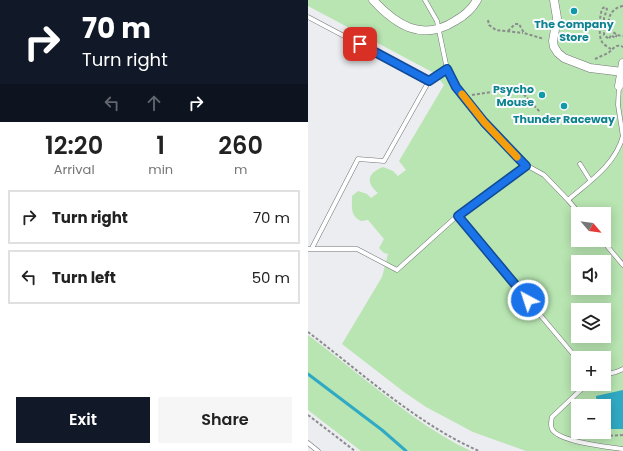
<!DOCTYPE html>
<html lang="en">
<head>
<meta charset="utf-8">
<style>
	body { margin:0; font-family:Poppins,sans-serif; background:#f6f6f6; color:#222; height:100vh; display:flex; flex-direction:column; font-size:15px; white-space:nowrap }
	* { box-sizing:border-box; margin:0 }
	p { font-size:13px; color:#767676 }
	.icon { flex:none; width:22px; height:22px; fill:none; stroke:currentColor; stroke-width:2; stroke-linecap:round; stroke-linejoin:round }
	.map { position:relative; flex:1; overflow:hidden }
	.drawer { display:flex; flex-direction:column; background:#fff; width:308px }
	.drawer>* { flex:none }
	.guide { background:#111827; color:#fff; overflow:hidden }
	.needle { width:26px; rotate:118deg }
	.buttons { position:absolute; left:263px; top:207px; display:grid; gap:8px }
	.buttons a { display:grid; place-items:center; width:40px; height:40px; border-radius:0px; background:#fff; box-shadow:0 2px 10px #0003; font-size:20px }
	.pin { position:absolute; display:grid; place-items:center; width:34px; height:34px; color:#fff; margin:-17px; border-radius:8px; box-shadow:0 2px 6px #0006 }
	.me { position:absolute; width:44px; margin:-22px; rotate:320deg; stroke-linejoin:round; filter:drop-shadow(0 0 3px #0008) }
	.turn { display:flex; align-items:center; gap:14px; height:84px; padding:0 16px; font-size:18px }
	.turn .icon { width:52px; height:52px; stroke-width:2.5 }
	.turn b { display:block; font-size:28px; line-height:34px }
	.lanes { display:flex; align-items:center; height:38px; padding:0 16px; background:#0003; justify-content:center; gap:20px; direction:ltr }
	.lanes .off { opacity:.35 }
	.eta { display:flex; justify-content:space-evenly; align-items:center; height:68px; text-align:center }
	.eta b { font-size:24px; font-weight:600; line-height:28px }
	.button { display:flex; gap:8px; margin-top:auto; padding:8px 16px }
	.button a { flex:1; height:46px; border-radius:0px; background:#111827; color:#fff; font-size:16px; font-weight:600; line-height:46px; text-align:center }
	.button a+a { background:#f6f6f6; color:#222 }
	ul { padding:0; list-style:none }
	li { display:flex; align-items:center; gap:12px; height:54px; margin:0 8px 6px; padding:0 8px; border:2px solid #e0e0e0; border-radius:0px }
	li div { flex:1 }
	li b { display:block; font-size:15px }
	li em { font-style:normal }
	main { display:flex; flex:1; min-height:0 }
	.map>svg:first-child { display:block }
	.green { fill:#b8e5b1; fill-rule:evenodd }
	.water { fill:#30aac4 }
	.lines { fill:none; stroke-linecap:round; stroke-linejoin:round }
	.stream { stroke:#30aac4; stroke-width:3 }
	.lane-casing { stroke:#737477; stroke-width:5 }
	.street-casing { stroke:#737477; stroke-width:9 }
	.path { stroke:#8b8c8e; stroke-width:2; stroke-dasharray:3 2; stroke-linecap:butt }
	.lane { stroke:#fff; stroke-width:4 }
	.street { stroke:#fff; stroke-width:8 }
	.route-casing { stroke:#114b97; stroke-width:10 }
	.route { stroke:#1a73e8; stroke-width:7 }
	.slow { stroke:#f59e0b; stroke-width:7 }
	.culture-dot { fill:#0f9aa8; stroke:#f9fbfe; stroke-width:1.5 }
	.labels { text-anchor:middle; stroke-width:4; stroke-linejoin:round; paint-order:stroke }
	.culture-label { font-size:11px; font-weight:bold; fill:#0d838f; stroke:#f9fbfe }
</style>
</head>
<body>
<main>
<section class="drawer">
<div class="guide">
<div class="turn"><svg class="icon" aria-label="right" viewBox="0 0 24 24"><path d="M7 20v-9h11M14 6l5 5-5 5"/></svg><div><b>70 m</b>Turn right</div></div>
<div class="lanes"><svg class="icon off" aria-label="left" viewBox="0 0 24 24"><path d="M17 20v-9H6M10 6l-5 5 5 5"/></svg><svg class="icon off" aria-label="ahead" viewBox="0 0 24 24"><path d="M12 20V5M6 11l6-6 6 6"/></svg><svg class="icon" aria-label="right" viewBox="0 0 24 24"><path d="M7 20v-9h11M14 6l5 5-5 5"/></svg></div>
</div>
<div class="eta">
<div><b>12:20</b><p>Arrival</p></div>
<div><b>1</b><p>min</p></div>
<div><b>260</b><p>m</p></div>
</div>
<ul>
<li><svg class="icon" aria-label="right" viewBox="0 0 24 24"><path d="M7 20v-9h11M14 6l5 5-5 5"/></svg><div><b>Turn right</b></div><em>70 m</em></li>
<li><svg class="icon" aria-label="left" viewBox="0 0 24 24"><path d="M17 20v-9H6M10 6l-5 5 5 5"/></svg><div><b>Turn left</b></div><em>50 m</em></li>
</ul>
<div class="button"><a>Exit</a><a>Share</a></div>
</section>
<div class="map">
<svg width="315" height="451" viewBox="0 0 315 451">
	<rect width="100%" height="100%" fill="#ecedf0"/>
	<g class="green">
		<path d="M 0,0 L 315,0 L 315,451 L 218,451 L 190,441 L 165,432 L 118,407 L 96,392 L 34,344 L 74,277 L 80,254 L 76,253 L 71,248 L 76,239 L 60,220 L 53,221 C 42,216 44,207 44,196 L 50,191 L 59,194 L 63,198 L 70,193 C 57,182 60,173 75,167 L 85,171 L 90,176 L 98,170 L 91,161 L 136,85 L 126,73 L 0,6 ZM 270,214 L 296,214 L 296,240 L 270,240 ZM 270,262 L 296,262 L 296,288 L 270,288 ZM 270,310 L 296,310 L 296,336 L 270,336 ZM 270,358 L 296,358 L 296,384 L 270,384 ZM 270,406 L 296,406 L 296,432 L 270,432 Z"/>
		<path d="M 0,335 C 17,348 34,361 51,375 C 87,403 122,432 163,451 L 53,451 L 0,410 Z"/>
	</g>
	<polygon class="water" points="315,390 315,429 296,429 296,406 289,406 288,396"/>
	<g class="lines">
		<polyline class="stream" points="0,374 74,430 98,451"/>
		<g class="lane-casing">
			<g id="lane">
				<path d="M 117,0 L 129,21 L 139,69 L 149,87 L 176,122 L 218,165 L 236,175 L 260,200 C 282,181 307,165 315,136"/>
				<polyline points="0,17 121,81"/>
				<polyline points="311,86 310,105 315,137"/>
				<polyline points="272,164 282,180"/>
				<polyline points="260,200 272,214"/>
				<polyline points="149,216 218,165"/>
				<polyline points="294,240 315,265"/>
				<polyline points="4,248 50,159 76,161 121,81 139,69"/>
				<polyline points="0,249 49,249 89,270 149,216 270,360"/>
				<polyline points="296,375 308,372 315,369"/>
				<path d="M 279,384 L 244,417 C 243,421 242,425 244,429 C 250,442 301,447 315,449"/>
				<polyline points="0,443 10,451"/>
			</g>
		</g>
		<g class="street-casing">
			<g id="street">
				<path d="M 65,0 C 88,25 114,42 147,21 C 156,16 164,9 169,0"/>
				<polyline points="246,0 249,18 245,41 246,47 250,53 256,58 282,68 315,72"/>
				<polyline points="311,86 315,63"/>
			</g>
		</g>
		<g class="path">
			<path d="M 315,6 C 296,9 296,35 315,36"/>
			<polyline points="180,20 181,25 188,30 215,33"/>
			<polyline points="200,31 207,24 211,24 216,33 236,39"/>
			<path d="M 303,49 C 300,47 295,45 293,40 C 291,35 291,13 295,8 L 297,7 L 299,9 L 296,18 L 296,35 L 301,39 L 303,35 L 307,38 L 309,35"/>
			<path d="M 287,59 C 291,57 296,55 300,53 C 306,49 307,43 315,47"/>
			<polyline points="164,95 210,88 232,112"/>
			<path d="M 0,332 C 54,373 109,424 171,451"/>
			<polyline points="0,415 47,451"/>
			<polyline points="297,436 315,435"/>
		</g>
		<use href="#lane" class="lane"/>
		<use href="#street" class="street"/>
	</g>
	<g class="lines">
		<g class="route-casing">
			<polyline id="route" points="52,44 121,81 139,69 148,87 176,122 218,166 150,216 220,300"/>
		</g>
		<use href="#route" class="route"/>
		<polyline class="slow" points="154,94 176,122 209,157"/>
	</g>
	<g class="culture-dot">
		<circle cx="266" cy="11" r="4"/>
		<circle cx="234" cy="95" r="4"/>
		<circle cx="256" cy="106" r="4"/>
	</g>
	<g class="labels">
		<g class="culture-label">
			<text x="266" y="28">The Company<tspan x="266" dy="13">Store</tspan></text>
			<text x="226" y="93" text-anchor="end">Psycho<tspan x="226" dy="13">Mouse</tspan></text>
			<text x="256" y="123">Thunder Raceway</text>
		</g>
	</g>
</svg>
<div class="buttons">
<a><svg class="needle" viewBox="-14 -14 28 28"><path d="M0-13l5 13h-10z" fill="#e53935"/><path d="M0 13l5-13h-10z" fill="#767676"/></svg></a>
<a><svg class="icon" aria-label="sound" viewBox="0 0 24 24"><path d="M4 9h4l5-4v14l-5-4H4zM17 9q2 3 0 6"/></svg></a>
<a><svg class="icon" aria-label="layers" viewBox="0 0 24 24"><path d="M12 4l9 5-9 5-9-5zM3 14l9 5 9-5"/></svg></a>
<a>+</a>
<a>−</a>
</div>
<div class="pin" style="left:52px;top:44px;background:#d93025"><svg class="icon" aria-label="arrive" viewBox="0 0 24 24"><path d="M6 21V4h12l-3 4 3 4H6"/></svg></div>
<svg class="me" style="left:220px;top:300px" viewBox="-20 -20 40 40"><circle r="17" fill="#1a73e8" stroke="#fff" stroke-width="3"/><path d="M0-11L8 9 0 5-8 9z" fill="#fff"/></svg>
</div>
</main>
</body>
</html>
